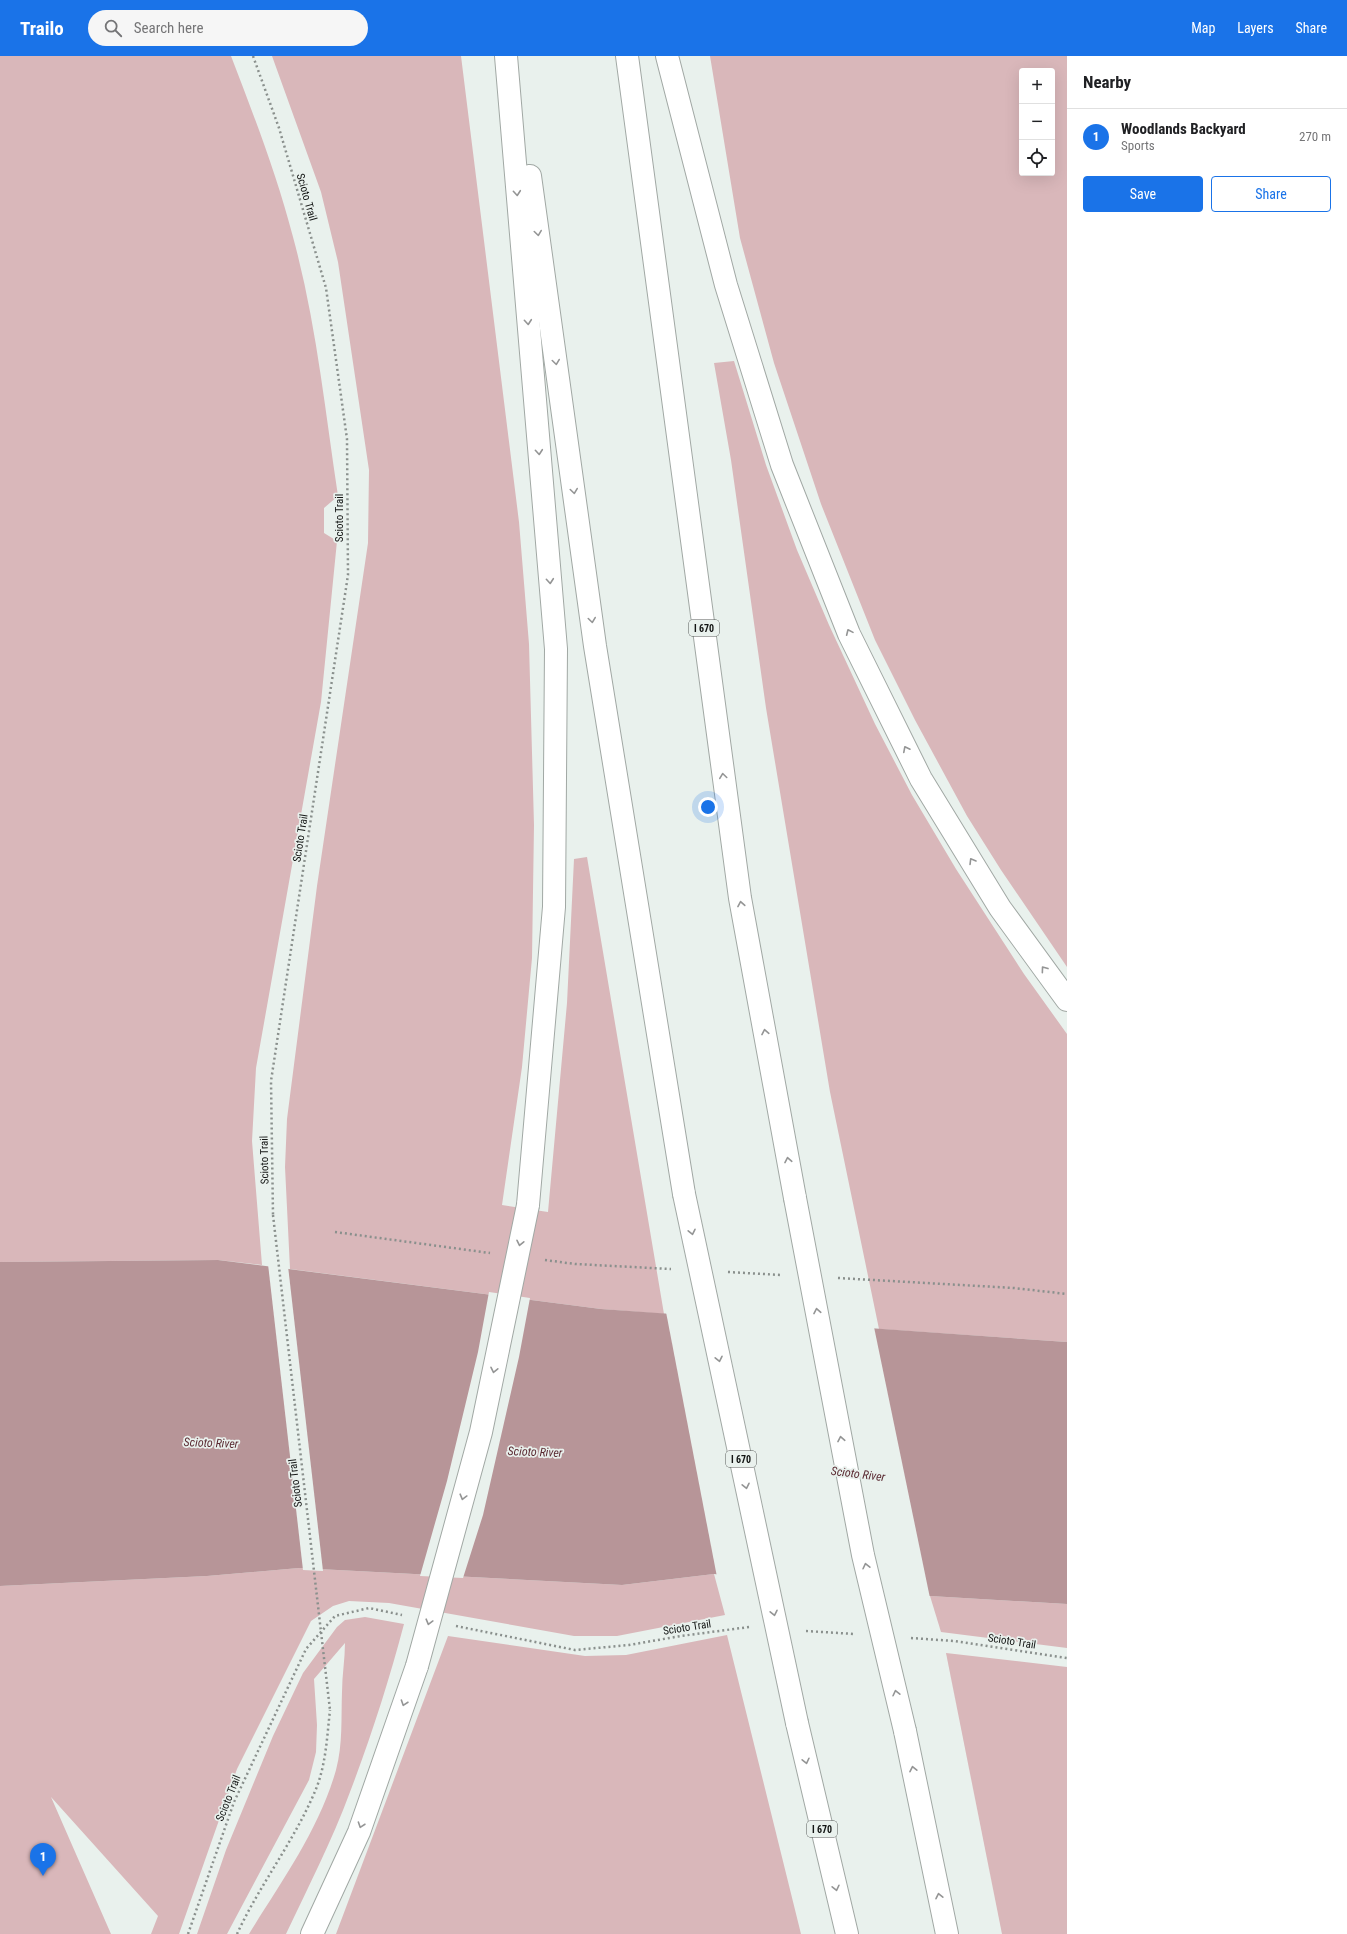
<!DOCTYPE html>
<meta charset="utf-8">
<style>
:root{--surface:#fff;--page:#f6f6f6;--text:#202124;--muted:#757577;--line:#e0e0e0;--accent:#1a73e8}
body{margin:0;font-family:"Roboto Condensed",sans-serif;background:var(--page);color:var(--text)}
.controls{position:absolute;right:12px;top:12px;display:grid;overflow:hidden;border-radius:4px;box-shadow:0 4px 16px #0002}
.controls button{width:36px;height:36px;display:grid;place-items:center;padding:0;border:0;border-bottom:1px solid var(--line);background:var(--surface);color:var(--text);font:20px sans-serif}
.you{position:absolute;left:708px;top:751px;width:14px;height:14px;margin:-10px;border:3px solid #fff;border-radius:50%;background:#1a73e8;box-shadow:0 0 0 6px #1a73e833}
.badge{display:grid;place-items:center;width:26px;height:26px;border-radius:50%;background:var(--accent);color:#fff;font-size:13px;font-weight:700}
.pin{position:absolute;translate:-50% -33px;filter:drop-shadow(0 1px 2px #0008)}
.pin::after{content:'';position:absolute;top:21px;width:14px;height:12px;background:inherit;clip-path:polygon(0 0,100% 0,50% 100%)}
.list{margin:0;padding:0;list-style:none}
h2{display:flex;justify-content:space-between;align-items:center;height:52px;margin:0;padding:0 16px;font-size:17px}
h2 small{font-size:13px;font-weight:400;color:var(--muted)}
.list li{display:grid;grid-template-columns:26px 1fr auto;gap:12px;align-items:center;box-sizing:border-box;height:56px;padding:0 16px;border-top:1px solid var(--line)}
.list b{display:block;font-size:15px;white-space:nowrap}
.list p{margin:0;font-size:13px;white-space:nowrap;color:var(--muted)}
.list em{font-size:13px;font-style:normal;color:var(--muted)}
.actions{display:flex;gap:8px;padding:12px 16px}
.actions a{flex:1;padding:9px 0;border:1px solid var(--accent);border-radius:4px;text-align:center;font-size:14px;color:var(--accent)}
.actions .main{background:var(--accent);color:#fff}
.icon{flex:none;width:22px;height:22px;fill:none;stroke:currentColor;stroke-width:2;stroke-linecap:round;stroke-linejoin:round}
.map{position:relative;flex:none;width:1067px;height:1878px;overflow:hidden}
header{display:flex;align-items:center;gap:24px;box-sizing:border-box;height:56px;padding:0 20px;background:var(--accent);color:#fff}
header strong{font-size:19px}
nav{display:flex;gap:22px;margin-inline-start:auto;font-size:14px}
.search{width:280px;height:36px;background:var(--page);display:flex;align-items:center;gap:10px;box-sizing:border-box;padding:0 14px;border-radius:22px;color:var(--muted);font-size:15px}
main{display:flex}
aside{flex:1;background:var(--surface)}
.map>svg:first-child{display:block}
</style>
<header>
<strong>Trailo</strong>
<div class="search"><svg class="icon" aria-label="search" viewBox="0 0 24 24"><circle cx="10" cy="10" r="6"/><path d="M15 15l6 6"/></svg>Search here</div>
<nav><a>Map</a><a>Layers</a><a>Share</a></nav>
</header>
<main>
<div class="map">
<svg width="1067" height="1878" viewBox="0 0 1067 1878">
<rect width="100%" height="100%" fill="#e9f1ed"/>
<g fill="#d9b7ba" fill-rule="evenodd">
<path d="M0,0h231c23,60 46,119 62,181 23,84 32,173 45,259l-14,12v25l13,8 -16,161 -65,366 -4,73 10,124 -44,-5 -218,2z"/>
<polygon points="272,0 461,0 519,466 529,588 534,769 532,902 522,1011 502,1149 548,1156 567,947 574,803 587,801 664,1258 601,1253 290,1213 285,1111 287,1063 317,830 368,487 369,414 338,206 321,136"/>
<path d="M710,0h357v911l-66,-97 -34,-54 -52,-96 -40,-80 -54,-136 -47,-141 -34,-125zM1022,15h30v102h-30z"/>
<polygon points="734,305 766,409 797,494 829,569 875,668 912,739 956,813 1024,918 1067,978 1067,1286 879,1273 830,1036 766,652 731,404 714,307"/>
<polygon points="299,1512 622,1529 714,1518 725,1559 617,1580 574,1580 389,1547 349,1545 333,1550 311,1565 237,1713 179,1878 151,1878 158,1860 51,1741 111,1878 0,1878 0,1530 207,1520"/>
<polygon points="930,1540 1067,1548 1067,1592 941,1576"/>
<path d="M365,1561l39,7c-15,57 -33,113 -54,168 -18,49 -42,95 -64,142h-37c32,-52 70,-104 87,-164 7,-26 5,-52 6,-78 0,-17 3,-33 3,-49l-31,36 3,46 -1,27 -7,28 -82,154h-30l29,-84 47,-114 30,-63 34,-46 8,-7z"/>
<polygon points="727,1579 801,1878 336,1878 448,1580 585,1600 626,1599"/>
<polygon points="946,1597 1067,1611 1067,1878 1002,1878"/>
</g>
<polygon fill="#b79598" points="218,1204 601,1253 1067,1286 1067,1548 930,1540 714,1518 622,1529 299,1512 207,1520 0,1530 0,1206"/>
<g fill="#e9f1ed">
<polygon points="268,1208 288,1210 323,1515 303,1514"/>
<polygon points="489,1236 530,1242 519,1301 483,1459 463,1522 420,1520 447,1425 478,1296"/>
<polygon points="666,1256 874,1271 930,1542 717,1521"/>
</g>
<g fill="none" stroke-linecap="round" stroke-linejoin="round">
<g stroke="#a1a8a4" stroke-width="24">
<g id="highway">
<polyline points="506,0 556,593 554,851 528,1149"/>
<polyline points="627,0 740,842 795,1142"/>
<polyline points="667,0 726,229 782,409 849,578 921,723 1000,852 1067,944"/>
<polyline points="530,120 595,590 684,1138"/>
<polyline points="797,1667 847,1878"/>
<polyline points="905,1675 947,1878"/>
<polyline points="312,1878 359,1776 417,1610"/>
</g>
</g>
<g stroke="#8a908d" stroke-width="2.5" stroke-dasharray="2 3" stroke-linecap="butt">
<polyline points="253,0 279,72 326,232 347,383 348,519 271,1025 273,1159"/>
<polyline points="335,1176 490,1197"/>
<polyline points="545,1204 575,1208 671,1213"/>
<polyline points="728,1216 781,1219"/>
<polyline points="838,1222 1014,1232 1067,1238"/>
<polyline points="456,1570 575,1594 629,1589 681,1580 749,1571"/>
<polyline points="806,1575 854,1578"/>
<polyline points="911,1582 954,1585 1067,1602"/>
<polyline points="188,1878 234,1746 306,1593 335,1560 369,1552 402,1559"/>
<path d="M237,1878c23,-50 58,-94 79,-145 10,-25 11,-52 14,-79"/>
</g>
<use href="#highway" stroke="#fff" stroke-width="22"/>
<g stroke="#a1a8a4" stroke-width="24" stroke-linecap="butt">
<g id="highway-bridge">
<polyline points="684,1138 797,1667"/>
<polyline points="795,1142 863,1499 905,1675"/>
<polyline points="417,1610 481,1376 528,1149"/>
</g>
</g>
<polyline stroke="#8a908d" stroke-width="2.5" stroke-dasharray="2 3" stroke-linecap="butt" points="273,1159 330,1654"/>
<use href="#highway-bridge" stroke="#fff" stroke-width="22"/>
</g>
<defs><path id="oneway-chevron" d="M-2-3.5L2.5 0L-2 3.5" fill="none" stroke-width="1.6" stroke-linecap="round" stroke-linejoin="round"/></defs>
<g stroke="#949595">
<use href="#oneway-chevron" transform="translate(517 137) rotate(85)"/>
<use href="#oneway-chevron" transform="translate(538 177) rotate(82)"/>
<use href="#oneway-chevron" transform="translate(528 266) rotate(85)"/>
<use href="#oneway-chevron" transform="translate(556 306) rotate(82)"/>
<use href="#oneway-chevron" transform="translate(539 396) rotate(85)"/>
<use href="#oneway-chevron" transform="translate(574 435) rotate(82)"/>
<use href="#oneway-chevron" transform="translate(550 525) rotate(85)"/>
<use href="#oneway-chevron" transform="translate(592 564) rotate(82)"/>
<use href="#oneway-chevron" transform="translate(849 576) rotate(-114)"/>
<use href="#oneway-chevron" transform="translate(906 693) rotate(-117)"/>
<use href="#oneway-chevron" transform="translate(723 720) rotate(-98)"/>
<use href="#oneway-chevron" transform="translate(972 805) rotate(-121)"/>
<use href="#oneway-chevron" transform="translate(741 848) rotate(-100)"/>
<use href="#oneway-chevron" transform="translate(1044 913) rotate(-126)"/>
<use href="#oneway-chevron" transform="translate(765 976) rotate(-101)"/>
<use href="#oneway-chevron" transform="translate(788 1104) rotate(-101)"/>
<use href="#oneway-chevron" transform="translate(692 1176) rotate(78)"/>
<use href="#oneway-chevron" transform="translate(520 1187) rotate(102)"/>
<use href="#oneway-chevron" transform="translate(817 1255) rotate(-101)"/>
<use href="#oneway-chevron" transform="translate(719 1303) rotate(78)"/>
<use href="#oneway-chevron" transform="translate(494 1314) rotate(102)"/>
<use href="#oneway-chevron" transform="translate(841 1383) rotate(-101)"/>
<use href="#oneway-chevron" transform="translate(746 1430) rotate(78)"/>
<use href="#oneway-chevron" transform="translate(463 1441) rotate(105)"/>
<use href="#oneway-chevron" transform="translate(866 1510) rotate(-103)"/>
<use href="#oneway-chevron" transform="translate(774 1557) rotate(78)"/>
<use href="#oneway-chevron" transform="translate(429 1566) rotate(105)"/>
<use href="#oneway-chevron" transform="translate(896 1637) rotate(-103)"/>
<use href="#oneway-chevron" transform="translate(404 1647) rotate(109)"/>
<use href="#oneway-chevron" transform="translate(806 1705) rotate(77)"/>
<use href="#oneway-chevron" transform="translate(913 1713) rotate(-102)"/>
<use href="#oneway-chevron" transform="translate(361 1769) rotate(109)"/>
<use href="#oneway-chevron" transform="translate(836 1832) rotate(77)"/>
<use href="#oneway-chevron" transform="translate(939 1840) rotate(-102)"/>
</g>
<g text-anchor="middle" stroke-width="3.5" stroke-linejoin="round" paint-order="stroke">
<g fill="#e9f1ed" stroke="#525654" stroke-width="1">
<rect x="689" y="564" width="30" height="16" rx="3"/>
<rect x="726" y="1395" width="30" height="16" rx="3"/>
<rect x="807" y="1765" width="30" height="16" rx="3"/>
</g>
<g font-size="10" font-weight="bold" fill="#121413">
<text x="704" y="576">I 670</text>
<text x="741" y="1407">I 670</text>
<text x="822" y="1777">I 670</text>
</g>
<g font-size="11" fill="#121413" stroke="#e9f1ed">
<text transform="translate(307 141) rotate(74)" y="4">Scioto Trail</text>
<text transform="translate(339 462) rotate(-90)" y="4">Scioto Trail</text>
<text transform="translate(300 782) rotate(-81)" y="4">Scioto Trail</text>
<text transform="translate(264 1104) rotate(-91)" y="4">Scioto Trail</text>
<text transform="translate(295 1427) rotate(-97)" y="4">Scioto Trail</text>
<text transform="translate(687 1571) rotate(-9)" y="4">Scioto Trail</text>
<text transform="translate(1012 1585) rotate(9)" y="4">Scioto Trail</text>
<text transform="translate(228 1742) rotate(-68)" y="4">Scioto Trail</text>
</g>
<g font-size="12" font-style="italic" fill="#5a2a32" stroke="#e9f1ed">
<text transform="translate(211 1387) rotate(2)" y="4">Scioto River</text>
<text transform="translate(535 1396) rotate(2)" y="4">Scioto River</text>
<text transform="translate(858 1418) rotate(7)" y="4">Scioto River</text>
</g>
</g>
</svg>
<div class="controls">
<button>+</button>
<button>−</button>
<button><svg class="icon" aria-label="locate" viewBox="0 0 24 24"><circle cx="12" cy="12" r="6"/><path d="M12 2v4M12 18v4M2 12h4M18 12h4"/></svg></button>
</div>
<div class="you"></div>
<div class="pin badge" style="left:43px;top:1820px">1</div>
</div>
<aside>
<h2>Nearby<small></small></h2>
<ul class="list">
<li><span class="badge">1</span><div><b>Woodlands Backyard</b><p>Sports</p></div><em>270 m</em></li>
</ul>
<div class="actions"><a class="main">Save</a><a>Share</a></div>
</aside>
</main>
